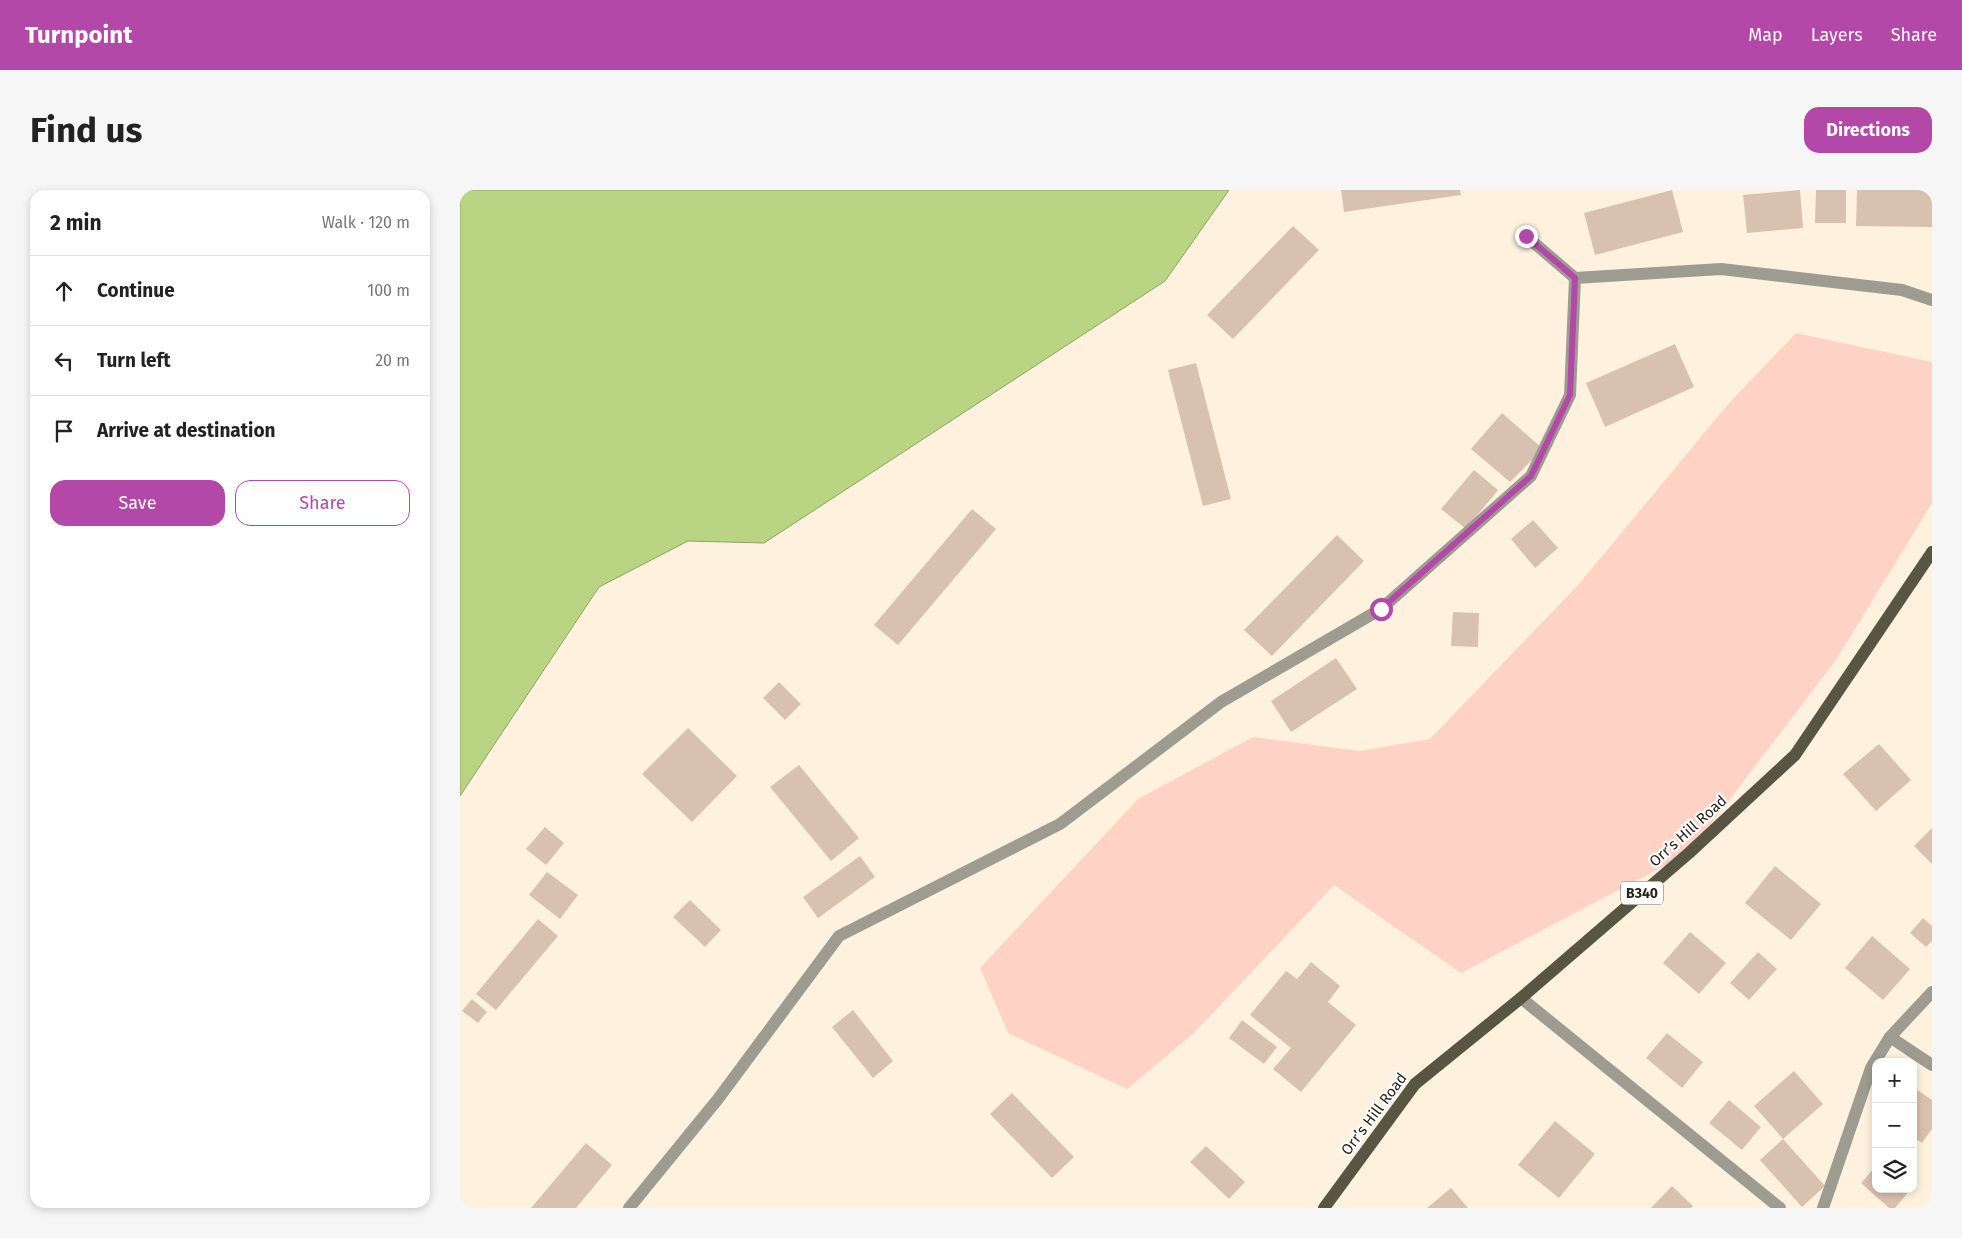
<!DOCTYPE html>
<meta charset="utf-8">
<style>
:root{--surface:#fff;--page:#f6f6f6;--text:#222;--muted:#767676;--line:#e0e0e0;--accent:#b448a8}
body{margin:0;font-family:"Fira Sans",sans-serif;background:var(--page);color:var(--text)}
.controls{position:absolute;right:15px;bottom:15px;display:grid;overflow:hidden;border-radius:10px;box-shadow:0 2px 8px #0003}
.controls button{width:45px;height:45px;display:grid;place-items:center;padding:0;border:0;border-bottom:1px solid var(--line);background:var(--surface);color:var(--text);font:25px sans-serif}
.stop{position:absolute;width:15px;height:15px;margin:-11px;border:4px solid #b448a8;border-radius:50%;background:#fff}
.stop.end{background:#b448a8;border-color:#fff;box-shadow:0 1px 5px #0008}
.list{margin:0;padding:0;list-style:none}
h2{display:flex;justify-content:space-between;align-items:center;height:65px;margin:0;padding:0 20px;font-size:21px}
h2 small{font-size:16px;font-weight:400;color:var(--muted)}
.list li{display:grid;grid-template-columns:32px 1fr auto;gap:15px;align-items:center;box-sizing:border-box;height:70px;padding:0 20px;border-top:1px solid var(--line)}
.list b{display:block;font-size:19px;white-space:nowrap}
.list em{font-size:16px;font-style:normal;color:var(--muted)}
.actions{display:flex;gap:10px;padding:15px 20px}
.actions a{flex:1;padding:11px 0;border:1px solid var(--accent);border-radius:15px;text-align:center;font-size:18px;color:var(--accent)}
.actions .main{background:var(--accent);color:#fff}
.icon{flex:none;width:28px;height:28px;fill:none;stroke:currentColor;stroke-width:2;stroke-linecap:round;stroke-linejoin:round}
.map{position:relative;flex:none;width:1472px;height:1018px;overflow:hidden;border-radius:15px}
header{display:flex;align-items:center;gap:30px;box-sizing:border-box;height:70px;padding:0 25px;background:var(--accent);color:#fff}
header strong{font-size:24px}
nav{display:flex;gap:28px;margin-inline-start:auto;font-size:18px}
.intro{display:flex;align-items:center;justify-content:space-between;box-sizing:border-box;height:120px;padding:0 30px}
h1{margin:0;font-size:35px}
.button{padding:12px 22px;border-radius:15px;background:var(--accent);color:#fff;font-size:18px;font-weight:700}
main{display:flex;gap:30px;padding:0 30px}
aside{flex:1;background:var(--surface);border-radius:15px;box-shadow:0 2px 8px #0003}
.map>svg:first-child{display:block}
</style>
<header>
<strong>Turnpoint</strong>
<nav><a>Map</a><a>Layers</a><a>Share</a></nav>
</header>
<div class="intro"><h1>Find us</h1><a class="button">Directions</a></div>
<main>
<aside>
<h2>2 min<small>Walk · 120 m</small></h2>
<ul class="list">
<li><svg class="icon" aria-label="ahead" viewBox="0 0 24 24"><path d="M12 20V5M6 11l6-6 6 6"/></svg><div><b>Continue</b></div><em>100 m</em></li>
<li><svg class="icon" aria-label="left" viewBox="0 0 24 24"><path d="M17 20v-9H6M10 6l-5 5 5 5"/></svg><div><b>Turn left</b></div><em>20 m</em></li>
<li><svg class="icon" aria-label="arrive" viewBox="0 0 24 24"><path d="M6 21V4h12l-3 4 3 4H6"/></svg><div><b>Arrive at destination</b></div></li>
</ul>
<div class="actions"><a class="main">Save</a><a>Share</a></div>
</aside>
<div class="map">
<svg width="1472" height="1018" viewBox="0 0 1472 1018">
<rect width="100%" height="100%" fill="#fef2de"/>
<polygon fill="#fed3c6" points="1336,143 1472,172 1472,313 1376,470 1229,663 1001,783 874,695 734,843 667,899 548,843 520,778 678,609 793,547 900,561 970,549 1119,394 1269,213"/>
<polygon fill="#b9d584" stroke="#8ea064" points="0,0 769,0 705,91 304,353 228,351 139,397 0,606"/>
<g fill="#d9c1af">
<polygon points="881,0 1000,0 1001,5 884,22"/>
<polygon points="1212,0 1223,42 1135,65 1124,23"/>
<polygon points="1340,0 1343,38 1287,43 1283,5"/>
<polygon points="1356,0 1386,0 1386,33 1355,33"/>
<polygon points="1397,0 1472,0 1472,37 1396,36"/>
<polygon points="833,36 859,60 773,149 747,125"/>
<polygon points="1215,154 1234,197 1145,237 1126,193"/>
<polygon points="736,173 771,309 743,316 708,180"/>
<polygon points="1042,223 1083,259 1050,292 1011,259"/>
<polygon points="1014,280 1038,300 1006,339 981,319"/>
<polygon points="512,319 536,339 438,455 414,435"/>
<polygon points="1073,330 1098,358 1075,378 1051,349"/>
<polygon points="877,345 904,371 812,466 784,440"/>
<polygon points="993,422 1019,423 1018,457 991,456"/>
<polygon points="876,468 897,499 831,542 811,511"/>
<polygon points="319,492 341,514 325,530 303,508"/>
<polygon points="228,538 277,586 232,632 182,584"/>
<polygon points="1419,554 1451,590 1416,621 1383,584"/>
<polygon points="339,575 399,648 371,671 310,597"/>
<polygon points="85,637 104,653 86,675 66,659"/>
<polygon points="1472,638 1472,674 1454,656"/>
<polygon points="400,666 415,687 358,728 343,707"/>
<polygon points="1315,676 1361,714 1331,750 1285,713"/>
<polygon points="87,682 118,705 100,729 69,705"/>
<polygon points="230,710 261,740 245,757 213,727"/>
<polygon points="1463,728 1472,736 1472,751 1466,757 1450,743"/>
<polygon points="78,729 98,746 36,820 16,804"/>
<polygon points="1230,742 1266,773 1239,804 1203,773"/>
<polygon points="1412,746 1450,779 1423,810 1385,778"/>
<polygon points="1298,762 1317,779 1289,810 1270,793"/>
<polygon points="851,772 880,796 868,812 896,835 841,902 813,879 831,858 790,825 826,781 837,789"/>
<polygon points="12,809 27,822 18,833 2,821"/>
<polygon points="393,820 433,871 413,888 372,837"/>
<polygon points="782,830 817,857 804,874 769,848"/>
<polygon points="1207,843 1243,872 1222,898 1186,868"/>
<polygon points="1334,881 1363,914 1323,949 1294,916"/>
<polygon points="1453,897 1472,910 1472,939 1462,953 1453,947"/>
<polygon points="552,903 614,967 592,988 530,924"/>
<polygon points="1269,910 1301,937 1282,960 1249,933"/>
<polygon points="1095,931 1135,964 1099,1008 1058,975"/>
<polygon points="1323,949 1365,996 1342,1017 1300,970"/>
<polygon points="126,953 152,975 116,1018 71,1018"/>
<polygon points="746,956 785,992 769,1009 730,972"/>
<polygon points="1416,976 1416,999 1451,999 1435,1018 1429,1018 1401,993"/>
<polygon points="1212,996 1233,1016 1231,1018 1191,1018"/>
<polygon points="991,998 1008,1018 967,1018"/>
</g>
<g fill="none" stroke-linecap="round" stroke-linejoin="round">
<g stroke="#9e9c91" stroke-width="12">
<polyline points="1066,46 1115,88 1261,79 1442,100 1472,110"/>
<polyline points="1061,808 1320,1018"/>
<polyline points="1430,847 1472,875"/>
<polyline points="169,1018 258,909 379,746 600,634 761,512 921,419 1071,286 1110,205 1115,88"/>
<polyline points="1363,1018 1411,878 1430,847 1472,802"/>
</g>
<polyline stroke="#585642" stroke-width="12" points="864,1018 955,894 1061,808 1229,663 1335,565 1472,362"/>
</g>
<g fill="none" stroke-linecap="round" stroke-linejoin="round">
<polyline stroke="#b448a8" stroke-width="6" points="921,419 1071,286 1110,205 1115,88 1066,46"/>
</g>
<g text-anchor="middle" stroke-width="4.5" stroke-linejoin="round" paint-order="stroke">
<rect fill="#fff" stroke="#69655f" stroke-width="1" x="1161" y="691.5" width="42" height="23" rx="4"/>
<g font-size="14" font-weight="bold" fill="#29231a">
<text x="1182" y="708">B340</text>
</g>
<g font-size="15" fill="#29231a" stroke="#fff">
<text transform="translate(1228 641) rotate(-42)" y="5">Orr’s Hill Road</text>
<text transform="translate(914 924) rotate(-53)" y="5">Orr’s Hill Road</text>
</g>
</g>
</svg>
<div class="controls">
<button>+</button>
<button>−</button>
<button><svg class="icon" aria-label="layers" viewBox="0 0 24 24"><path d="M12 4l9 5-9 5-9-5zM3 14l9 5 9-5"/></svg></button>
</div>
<div class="stop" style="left:921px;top:419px"></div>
<div class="stop end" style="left:1066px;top:46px"></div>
</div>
</main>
